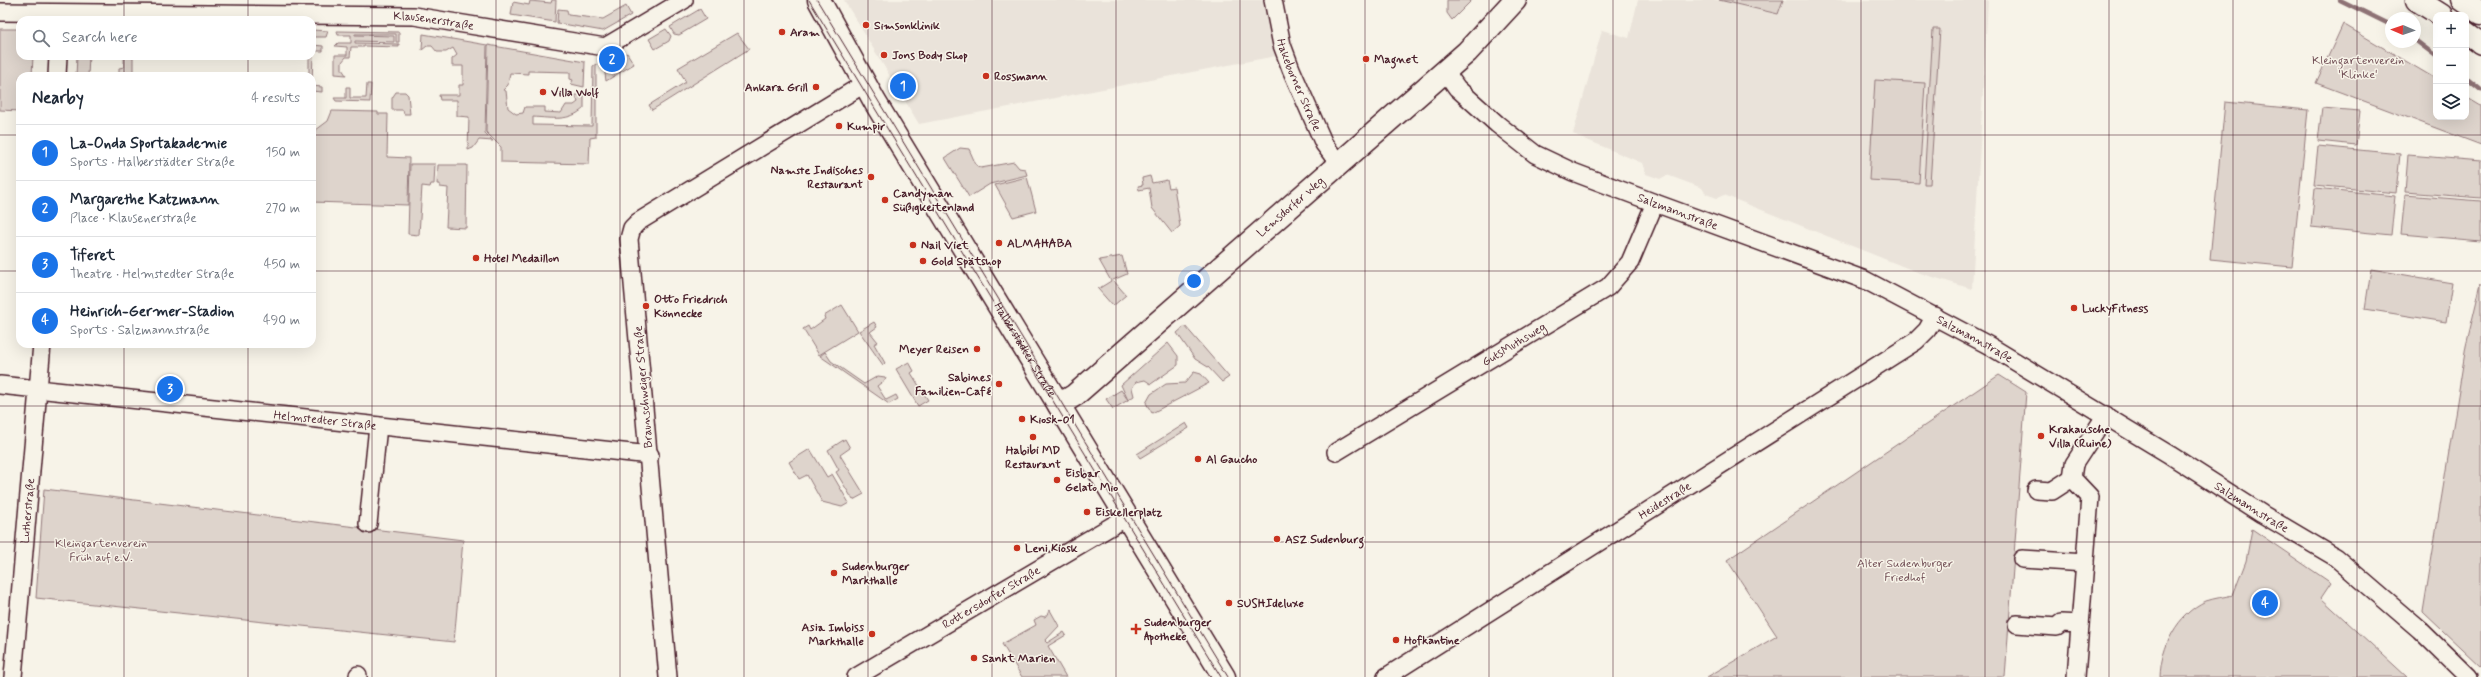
<!DOCTYPE html>
<meta charset="utf-8">
<style>
:root{--surface:#fff;--page:#f6f6f7;--text:#1f2937;--muted:#747a83;--line:#e0e1e3;--accent:#1a73e8}
body{margin:0;font-family:Mynerve,sans-serif;background:var(--page);color:var(--text)}
.controls{position:absolute;right:12px;top:12px;display:grid;overflow:hidden;border-radius:8px;box-shadow:0 4px 16px #0002}
.controls button{width:36px;height:36px;display:grid;place-items:center;padding:0;border:0;border-bottom:1px solid var(--line);background:var(--surface);color:var(--text);font:20px sans-serif}
.compass{position:absolute;left:2385px;top:12px;width:36px;height:36px;border-radius:50%;background:var(--surface);box-shadow:0 4px 16px #0002;rotate:272deg}
.you{position:absolute;left:1194px;top:281px;width:14px;height:14px;margin:-10px;border:3px solid #fff;border-radius:50%;background:#1a73e8;box-shadow:0 0 0 6px #1a73e833}
.badge{display:grid;place-items:center;width:26px;height:26px;border-radius:50%;background:var(--accent);color:#fff;font-size:13px;font-weight:700}
.pin{position:absolute;translate:-50% -50%;border:2px solid #fff;box-shadow:0 1px 4px #0006}
.list{margin:0;padding:0;list-style:none}
h2{display:flex;justify-content:space-between;align-items:center;height:52px;margin:0;padding:0 16px;font-size:17px}
h2 small{font-size:13px;font-weight:400;color:var(--muted)}
.list li{display:grid;grid-template-columns:26px 1fr auto;gap:12px;align-items:center;box-sizing:border-box;height:56px;padding:0 16px;border-top:1px solid var(--line)}
.list b{display:block;font-size:15px;white-space:nowrap}
.list p{margin:0;font-size:13px;white-space:nowrap;color:var(--muted)}
.list em{font-size:13px;font-style:normal;color:var(--muted)}
.icon{flex:none;width:22px;height:22px;fill:none;stroke:currentColor;stroke-width:2;stroke-linecap:round;stroke-linejoin:round}
.map{position:relative;flex:none;width:2481px;height:677px;overflow:hidden}
.search{position:absolute;background:var(--surface);box-shadow:0 4px 16px #0002;left:16px;top:16px;width:300px;height:44px;display:flex;align-items:center;gap:10px;box-sizing:border-box;padding:0 14px;border-radius:12px;color:var(--muted);font-size:15px}
.panel{position:absolute;background:var(--surface);box-shadow:0 4px 16px #0002;left:16px;top:72px;width:300px;height:276px;border-radius:12px}
.map>svg:first-child{display:block}
</style>
<div class="map">
<svg width="2481" height="677" viewBox="0 0 2481 677">
<rect width="100%" height="100%" fill="#f7f3e8"/>
<filter id="ink" filterUnits="userSpaceOnUse"><feTurbulence type="fractalNoise" baseFrequency=".025" numOctaves="2"/><feDisplacementMap in="SourceGraphic" scale="8" xChannelSelector="R" yChannelSelector="G"/><feConvolveMatrix kernelMatrix="1 2 1 2 8 2 1 2 1" color-interpolation-filters="sRGB"/></filter>
<g filter="url(#ink)">
<g fill="#eae3da">
<polygon points="844,0 1265,0 1276,56 919,124"/>
<polygon points="1638,0 1719,0 1777,14 1783,0 1988,0 1972,289 1917,272 1724,195 1717,198 1706,194 1702,188 1667,175 1660,179 1646,174 1642,163 1573,134 1602,30 1629,38"/>
</g>
<g fill="#ded4cc" stroke="#947a7c">
<polygon points="552,0 556,0 555,22 511,15 513,2 529,5 530,1 551,3"/>
<polygon points="1447,0 1472,0 1452,20 1447,13"/>
<polygon points="1719,0 1783,0 1778,14"/>
<polygon points="626,6 631,15 603,31 557,23 558,9 567,10 568,15 603,19"/>
<polygon points="700,9 706,19 679,35 674,34 670,27"/>
<polygon points="2343,24 2436,79 2436,117 2466,117 2466,97 2481,106 2481,145 2316,83"/>
<polygon points="0,29 20,29 20,56 33,56 32,76 20,76 20,111 0,110"/>
<polygon points="666,29 671,36 669,41 655,49 649,39"/>
<polygon points="1933,29 1940,29 1930,184 1924,184"/>
<polygon points="312,30 328,31 326,37 313,37 313,45 323,46 323,51 313,51 312,86 322,87 322,92 312,91 312,94 312,76 309,76 309,56 312,56"/>
<polygon points="337,31 399,32 399,42 396,42 396,34 355,34 355,35 394,36 394,42 355,41 355,43 399,44 399,47 364,46 364,47 351,47 350,57 346,57 342,62 342,69 346,75 335,74 335,55 347,55 347,47 335,46 338,43 351,43 351,35 338,35"/>
<polygon points="737,33 749,49 652,110 649,105 686,82 678,68"/>
<polygon points="423,34 487,45 485,133 493,141 479,140 473,148 468,150 469,117 457,116 457,100 440,100 439,95 459,95 459,85 463,85 463,66 452,66 452,59 457,55 453,48 446,52 437,52 432,46 427,46 422,50"/>
<path d="M488,45l97,17 -1,25 -13,-3 2,-4 -3,-1v-7l-42,-1v3l-18,-1 -2,12 -5,5 3,1 2,17 8,6 7,-1 2,-6h20v5l16,1 5,-8h8l4,-3 -3,-7h9v13c-15,14 -32,10 -51,9v8l59,1 1,-60 3,-2v73l-6,1 -1,26 -88,-2v-15l-15,-15z"/>
<polygon points="627,53 634,64 606,81 604,65"/>
<polygon points="77,56 89,56 88,76 76,76"/>
<polygon points="124,56 133,58 133,76 119,76 119,68 124,67"/>
<polygon points="1875,80 1925,83 1919,183 1869,180"/>
<polygon points="367,84 371,84 370,102 336,101 334,98 346,98 346,87 350,87 350,98 366,98"/>
<polygon points="396,92 405,92 408,95 410,114 404,114 403,110 392,110 392,98"/>
<polygon points="2225,102 2308,110 2292,267 2210,259"/>
<polygon points="2322,108 2360,111 2356,145 2318,141"/>
<polygon points="332,111 378,112 378,114 388,114 387,157 409,158 408,205 312,202 312,133 328,121"/>
<polygon points="2318,146 2400,154 2396,193 2314,185"/>
<polygon points="960,148 969,149 976,165 981,168 1014,162 1019,168 1025,169 1027,175 990,184 969,197 945,158"/>
<polygon points="2408,155 2481,161 2481,198 2405,192"/>
<polygon points="410,164 435,164 434,184 431,184 430,187 422,186 419,235 408,234"/>
<polygon points="438,165 467,165 466,228 446,227 448,188 440,187 440,184 437,184"/>
<polygon points="1150,176 1152,183 1167,180 1169,188 1174,187 1180,226 1172,233 1152,208 1149,188 1139,190 1138,186 1143,185 1142,178"/>
<polygon points="1027,177 1036,211 1013,217 995,185"/>
<polygon points="2315,188 2395,196 2391,235 2311,227"/>
<polygon points="2405,195 2481,201 2481,241 2401,234"/>
<polygon points="1122,256 1127,274 1113,280 1126,295 1113,306 1098,289 1111,281 1099,260"/>
<polygon points="2371,269 2452,283 2446,322 2365,309"/>
<polygon points="2481,283 2481,667 2423,612 2466,346"/>
<polygon points="842,305 858,331 819,355 803,329 808,326 810,330 825,319 824,316"/>
<polygon points="874,322 877,327 870,332 878,342 874,344 885,363 883,365 859,331"/>
<polygon points="1185,326 1229,377 1222,382 1208,367 1195,359 1177,333"/>
<polygon points="1168,343 1178,356 1178,365 1151,384 1145,380 1136,382 1132,388 1134,396 1128,400 1121,385"/>
<polygon points="825,352 831,361 864,384 878,376 885,377 886,379 877,386 886,400 896,395 898,399 889,404 820,356"/>
<polygon points="909,362 914,371 911,373 928,400 918,406 896,369"/>
<polygon points="1194,372 1201,374 1209,383 1152,413 1146,403 1151,394 1166,384 1185,383"/>
<polygon points="1999,375 2026,392 2005,677 1707,677 1777,636 1727,560"/>
<polygon points="1121,390 1128,400 1113,409 1106,399"/>
<polygon points="1186,423 1189,428 1140,458 1137,454"/>
<polygon points="845,439 850,448 840,455 864,494 853,500 836,472 839,470 828,450"/>
<polygon points="810,449 827,477 832,474 849,503 842,507 822,502 807,475 799,479 789,462"/>
<polygon points="44,489 463,540 454,642 36,598"/>
<path d="M2252,529l79,54 -10,15 86,79h-247c1,-30 17,-63 46,-76 9,-3 18,-4 27,-6l13,-34z"/>
<polygon points="1050,610 1059,626 1045,641 1047,643 1064,632 1066,635 1048,646 1066,677 1022,677 1002,644 1036,625 1034,620 1041,616 1045,617"/>
</g>
<g fill="none" stroke-linecap="round" stroke-linejoin="round">
<g stroke="#8e7275" stroke-width="4.5">
<polyline points="2340,0 2391,25"/>
<polyline points="2415,40 2436,56"/>
<polyline points="2466,78 2481,90"/>
</g>
<g stroke="#4a1f2b" stroke-width="20">
<g id="street">
<path id="s1" d="M1273,0l9,45 9,24 33,75 15,20"/>
<path id="s2" d="M0,12l414,4 191,31 79,-47"/>
<path id="s3" d="M1445,71l12,17 40,36 38,30 38,18 82,31 210,77 123,65 182,110 92,59 73,43 85,73 48,47"/>
<polyline points="57,76 58,56"/>
<path id="s4" d="M0,385l650,70"/>
<path id="s5" d="M1336,452l272,-165 22,-25 25,-59"/>
<polyline points="2036,490 2052,491 2072,478"/>
<polyline points="368,524 378,426"/>
<polyline points="2022,559 2085,563"/>
<polyline points="2017,624 2057,627 2061,623 2080,624"/>
<path id="s6" d="M13,677l29,-333"/>
<polyline points="358,677 358,675"/>
<polyline points="668,677 629,239 632,228 638,222 864,84"/>
<path id="s7" d="M856,677l271,-160"/>
<path id="s8" d="M1386,677l530,-336 11,-11 8,-14"/>
<polyline points="2076,677 2090,497 2072,478 2074,464 2106,415"/>
</g>
</g>
<g stroke="#4a1f2b" stroke-width="25">
<g id="secondary">
<path id="s9" d="M819,0l56,102 349,575"/>
<path id="s10" d="M1059,405l16,-10 392,-343 48,-52"/>
</g>
</g>
<g stroke="#4a1f2b" stroke-width="25">
<g id="highway">
<polyline points="2417,0 2441,15"/>
<polyline points="2462,0 2481,13"/>
<polyline points="2466,32 2481,43"/>
</g>
</g>
<use href="#street" stroke="#f7f3e8" stroke-width="17"/>
<use href="#secondary" stroke="#f7f3e8" stroke-width="22"/>
<use href="#highway" stroke="#f7f3e8" stroke-width="22"/>
<g stroke="#4a1f2b" stroke-width="1">
<polyline points="809,0 1221,677"/>
<polyline points="817,0 1228,677"/>
</g>
</g>
</g>
<path fill="none" stroke="#4a1f2b" stroke-width="1" stroke-opacity="0.55" d="M124,0v20M248,0v20M372,0v677M496,0v677M620,0v677M744,0v677M868,0v677M992,0v677M1116,0v677M1240,0v677M1365,0v677M1489,0v677M1613,0v677M1737,0v677M1861,0v677M1985,0v677M2109,0v677M2233,0v677M2357,0v677M124,56v20M248,56v20M0,135h20M312,135h2169M0,271h20M312,271h2169M124,344v333M248,344v333M0,406h2481M0,542h2481"/>
<g fill="#c8321e" stroke="#f7f3e8" stroke-width="1.5">
<circle cx="866" cy="25" r="4"/>
<circle cx="782" cy="32" r="4"/>
<circle cx="884" cy="55" r="4"/>
<circle cx="1366" cy="59" r="4"/>
<circle cx="986" cy="76" r="4"/>
<circle cx="816" cy="87" r="4"/>
<circle cx="543" cy="92" r="4"/>
<circle cx="839" cy="126" r="4"/>
<circle cx="871" cy="177" r="4"/>
<circle cx="885" cy="200" r="4"/>
<circle cx="999" cy="243" r="4"/>
<circle cx="913" cy="245" r="4"/>
<circle cx="476" cy="258" r="4"/>
<circle cx="923" cy="261" r="4"/>
<circle cx="646" cy="306" r="4"/>
<circle cx="2074" cy="308" r="4"/>
<circle cx="977" cy="349" r="4"/>
<circle cx="999" cy="384" r="4"/>
<circle cx="1022" cy="419" r="4"/>
<circle cx="2041" cy="436" r="4"/>
<circle cx="1033" cy="437" r="4"/>
<circle cx="1198" cy="459" r="4"/>
<circle cx="1057" cy="480" r="4"/>
<circle cx="1087" cy="512" r="4"/>
<circle cx="1277" cy="539" r="4"/>
<circle cx="1017" cy="548" r="4"/>
<circle cx="834" cy="573" r="4"/>
<circle cx="1229" cy="603" r="4"/>
<path d="M1134 623h4v4h4v4h-4v4h-4v-4h-4v-4h4z"/>
<circle cx="872" cy="634" r="4"/>
<circle cx="1396" cy="640" r="4"/>
<circle cx="974" cy="658" r="4"/>
</g>
<g text-anchor="middle" stroke-width="3" stroke-linejoin="round" paint-order="stroke">
<g font-size="12" fill="#4a1f2b" stroke="#f7f3e8">
<text dy="4" stroke="none"><textPath href="#s2" startOffset="434">Klausenerstraße</textPath></text>
<text dy="4" stroke="none"><textPath href="#s1" startOffset="89">Hakeborner Straße</textPath></text>
<text dy="4" stroke="none"><textPath href="#s10" startOffset="305">Lemsdorfer Weg</textPath></text>
<text dy="4" stroke="none"><textPath href="#s3" startOffset="277">Salzmannstraße</textPath></text>
<text dy="4" stroke="none"><textPath href="#s3" startOffset="601">Salzmannstraße</textPath></text>
<text dy="4" stroke="none"><textPath href="#s5" startOffset="208">GutsMuthsweg</textPath></text>
<text dy="4" stroke="none"><textPath href="#s9" startOffset="406">Halberstädter Straße</textPath></text>
<text transform="translate(643 387) rotate(-95)" y="4">Braunschweiger Straße</text>
<text dy="4" stroke="none"><textPath href="#s4" startOffset="327">Helmstedter Straße</textPath></text>
<text dy="4" stroke="none"><textPath href="#s8" startOffset="330">Heidestraße</textPath></text>
<text dy="4" stroke="none"><textPath href="#s3" startOffset="925">Salzmannstraße</textPath></text>
<text dy="4" stroke="none"><textPath href="#s6" startOffset="167">Lutherstraße</textPath></text>
<text dy="4" stroke="none"><textPath href="#s7" startOffset="157">Rottersdorfer Straße</textPath></text>
</g>
<g font-size="12" font-weight="bold" fill="#4a1f2b" stroke="#f7f3e8" text-anchor="start">
<text x="874" y="29">Simsonklinik</text>
<text x="790" y="36">Aram</text>
<text x="892" y="59">Jons Body Shop</text>
<text x="1374" y="63">Magnet</text>
<text x="994" y="80">Rossmann</text>
<text x="808" y="91" text-anchor="end">Ankara Grill</text>
<text x="551" y="96">Villa Wolf</text>
<text x="847" y="130">Kumpir</text>
<text x="863" y="174" text-anchor="end">Namste Indisches<tspan x="863" dy="14">Restaurant</tspan></text>
<text x="893" y="197">Candyman<tspan x="893" dy="14">Süßigkeitenland</tspan></text>
<text x="1007" y="247">ALMAHABA</text>
<text x="921" y="249">Nail Viet</text>
<text x="484" y="262">Hotel Medaillon</text>
<text x="931" y="265">Gold Spätshop</text>
<text x="654" y="303">Otto Friedrich<tspan x="654" dy="14">Könnecke</tspan></text>
<text x="2082" y="312">LuckyFitness</text>
<text x="969" y="353" text-anchor="end">Meyer Reisen</text>
<text x="991" y="381" text-anchor="end">Sabines<tspan x="991" dy="14">Familien-Café</tspan></text>
<text x="1030" y="423">Kiosk-01</text>
<text x="2049" y="433">Krakausche<tspan x="2049" dy="14">Villa (Ruine)</tspan></text>
<text x="1033" y="454" text-anchor="middle">Habibi MD<tspan x="1033" dy="14">Restaurant</tspan></text>
<text x="1206" y="463">Al Gaucho</text>
<text x="1065" y="477">Eisbar<tspan x="1065" dy="14">Gelato Mio</tspan></text>
<text x="1095" y="516">Eiskellerplatz</text>
<text x="1285" y="543">ASZ Sudenburg</text>
<text x="1025" y="552">Leni Kiosk</text>
<text x="842" y="570">Sudenburger<tspan x="842" dy="14">Markthalle</tspan></text>
<text x="1237" y="607">SUSHIdeluxe</text>
<text x="1144" y="626">Sudenburger<tspan x="1144" dy="14">Apotheke</tspan></text>
<text x="864" y="631" text-anchor="end">Asia Imbiss<tspan x="864" dy="14">Markthalle</tspan></text>
<text x="1404" y="644">Hofkantine</text>
<text x="982" y="662">Sankt Marien</text>
</g>
<g font-size="12" fill="#6f4c53" stroke="#f7f3e8">
<text x="2358" y="64">Kleingartenverein<tspan x="2358" dy="14">'Klinke'</tspan></text>
<text x="101" y="547">Kleingartenverein<tspan x="101" dy="14">Früh auf e.V.</tspan></text>
<text x="1905" y="567">Alter Sudenburger<tspan x="1905" dy="14">Friedhof</tspan></text>
</g>
</g>
</svg>
<div class="controls">
<button>+</button>
<button>−</button>
<button><svg class="icon" aria-label="layers" viewBox="0 0 24 24"><path d="M12 4l9 5-9 5-9-5zM3 14l9 5 9-5"/></svg></button>
</div>
<svg class="compass" viewBox="-18 -18 36 36"><path d="M0-13l5 13h-10z" fill="#e53935"/><path d="M0 13l5-13h-10z" fill="#747a83"/></svg>
<div class="you"></div>
<div class="pin badge" style="left:903px;top:86px">1</div>
<div class="pin badge" style="left:612px;top:59px">2</div>
<div class="pin badge" style="left:170px;top:389px">3</div>
<div class="pin badge" style="left:2265px;top:603px">4</div>
<div class="search"><svg class="icon" aria-label="search" viewBox="0 0 24 24"><circle cx="10" cy="10" r="6"/><path d="M15 15l6 6"/></svg>Search here</div>
<section class="panel">
<h2>Nearby<small>4 results</small></h2>
<ul class="list">
<li><span class="badge">1</span><div><b>La-Onda Sportakademie</b><p>Sports · Halberstädter Straße</p></div><em>150 m</em></li>
<li><span class="badge">2</span><div><b>Margarethe Katzmann</b><p>Place · Klausenerstraße</p></div><em>270 m</em></li>
<li><span class="badge">3</span><div><b>Tiferet</b><p>Theatre · Helmstedter Straße</p></div><em>450 m</em></li>
<li><span class="badge">4</span><div><b>Heinrich-Germer-Stadion</b><p>Sports · Salzmannstraße</p></div><em>490 m</em></li>
</ul>
</section>
</div>
